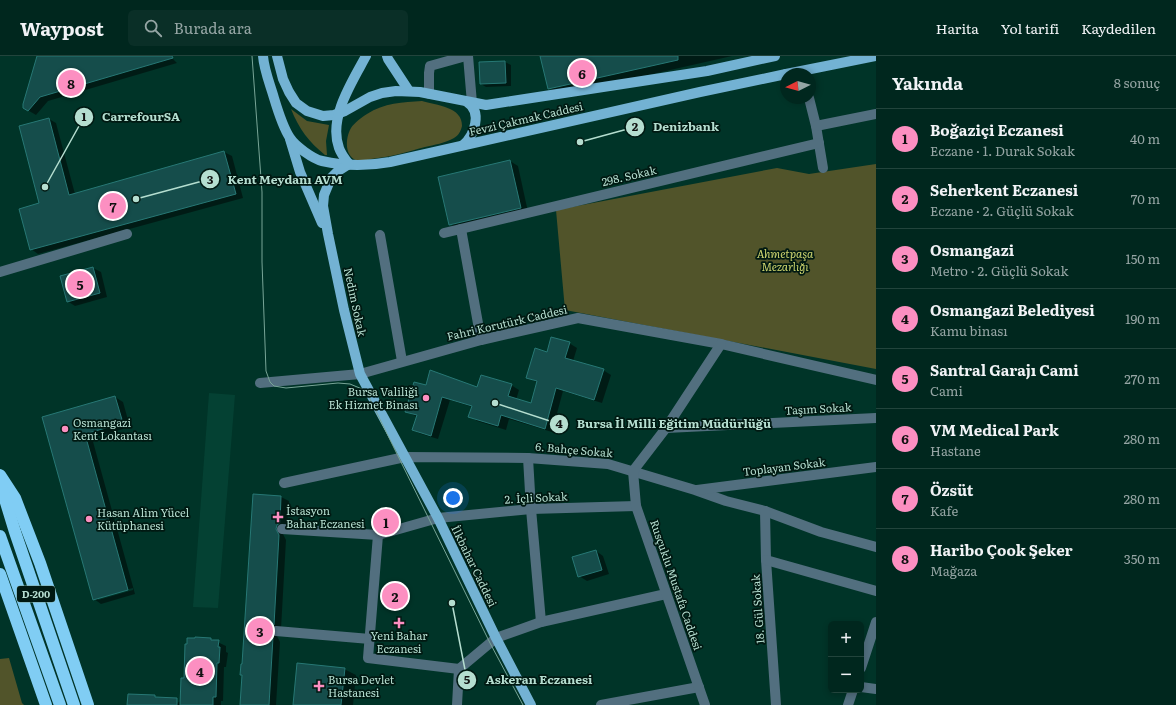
<!DOCTYPE html>
<html lang="tr">
<meta charset="utf-8">
<style>
:root{--surface:#00271e;--page:#0a2f27;--text:#f1f3f6;--muted:#95a5a4;--line:#22443c;--accent:#fc8fc1}
body{margin:0;font-family:Literata,serif;background:var(--page);color:var(--text)}
.controls{position:absolute;right:12px;bottom:12px;display:grid;overflow:hidden;border-radius:6px;box-shadow:0 2px 6px #0003}
.controls button{width:36px;height:36px;display:grid;place-items:center;padding:0;border:0;border-bottom:1px solid var(--line);background:var(--surface);color:var(--text);font:20px sans-serif}
.compass{position:absolute;left:780px;top:12px;width:36px;height:36px;border-radius:50%;background:var(--surface);box-shadow:0 2px 6px #0003;rotate:264deg}
.you{position:absolute;left:453px;top:442px;width:14px;height:14px;margin:-10px;border:3px solid #fff;border-radius:50%;background:#1a73e8;box-shadow:0 0 0 6px #1a73e833}
.badge{display:grid;place-items:center;width:26px;height:26px;border-radius:50%;background:var(--accent);color:#111;font-size:13px;font-weight:700}
.pin{position:absolute;translate:-50% -50%;border:2px solid #fff;box-shadow:0 1px 4px #0006}
.list{margin:0;padding:0;list-style:none}
h2{display:flex;justify-content:space-between;align-items:center;height:52px;margin:0;padding:0 16px;font-size:17px}
h2 small{font-size:13px;font-weight:400;color:var(--muted)}
.list li{display:grid;grid-template-columns:26px 1fr auto;gap:12px;align-items:center;box-sizing:border-box;height:60px;padding:0 16px;border-top:1px solid var(--line)}
.list b{display:block;font-size:15px;white-space:nowrap}
.list p{margin:0;font-size:13px;white-space:nowrap;color:var(--muted)}
.list em{font-size:13px;font-style:normal;color:var(--muted)}
.icon{flex:none;width:22px;height:22px;fill:none;stroke:currentColor;stroke-width:2;stroke-linecap:round;stroke-linejoin:round}
.map{position:relative;flex:none;width:876px;height:649px;overflow:hidden}
header{display:flex;align-items:center;gap:24px;box-sizing:border-box;height:56px;padding:0 20px;background:var(--surface);border-bottom:1px solid var(--line)}
header strong{font-size:19px}
nav{display:flex;gap:22px;margin-inline-start:auto;font-size:14px}
.search{width:280px;height:36px;background:var(--page);display:flex;align-items:center;gap:10px;box-sizing:border-box;padding:0 14px;border-radius:6px;color:var(--muted);font-size:15px}
main{display:flex}
aside{flex:1;background:var(--surface)}
.map>svg:first-child{display:block}
</style>
<header>
<strong>Waypost</strong>
<div class="search"><svg class="icon" aria-label="search" viewBox="0 0 24 24"><circle cx="10" cy="10" r="6"/><path d="M15 15l6 6"/></svg>Burada ara</div>
<nav><a>Harita</a><a>Yol tarifi</a><a>Kaydedilen</a></nav>
</header>
<main>
<div class="map">
<svg width="876" height="649" viewBox="0 0 876 649">
<rect width="100%" height="100%" fill="#003428"/>
<polygon fill="#044133" points="209,337 235,339 218,552 193,551"/>
<g fill="#51542a">
<path d="M422,45c14,4 41,6 40,25 -1,5 -4,10 -8,12 -9,5 -20,7 -29,9 -18,5 -35,10 -54,12 -3,1 -8,2 -12,2 -15,-3 -14,-23 -8,-33 3,-5 11,-11 16,-14 17,-11 36,-12 55,-13z"/>
<path d="M291,53l16,12 22,4 -3,16 1,14h-2c-16,-13 -26,-26 -34,-46z"/>
<polygon points="876,108 876,313 565,254 556,154 777,112 809,118"/>
<polygon points="9,602 22,647 24,649 0,649 0,603"/>
</g>
<g fill="#0007" fill-rule="evenodd">
<polygon points="38,0 170,0 177,7 48,45 36,59 24,52"/>
<polygon points="541,0 732,0 560,39 549,32"/>
<polygon points="505,6 511,9 511,30 486,31 481,28"/>
<polygon points="49,63 56,67 75,138 224,96 232,100 243,142 38,198 31,193 41,148"/>
<polygon points="510,105 518,110 528,156 458,173 450,168"/>
<polygon points="93,212 101,216 107,241 75,250 67,245"/>
<polygon points="569,287 577,292 573,305 603,314 611,319 602,347 563,335 552,376 509,363 506,374 477,365 470,360 472,351 450,344 438,383 421,378 413,374 417,361 406,355 426,330 478,332 511,329 519,334 516,344 531,349 538,327 527,321 547,297"/>
<path d="M115,341l8,5 7,25 -38,11 43,156 -34,10 -7,-5 -50,-181zM133,532v2l-35,10v-3z"/>
<polygon points="254,439 281,441 289,445 287,471 283,478 286,484 281,573 277,580 280,586 276,649 241,649"/>
<polygon points="596,495 603,500 609,518 587,525 579,520"/>
<polygon points="196,582 211,583 226,590 226,596 228,597 226,611 224,611 223,645 221,645 221,649 173,649 181,645 185,623"/>
<polygon points="344,613 356,619 353,649 294,649"/>
</g>
<g fill="#154d4b" stroke="#277875">
<polygon points="37,0 172,0 173,2 40,41 28,55 23,52 23,48"/>
<polygon points="540,0 678,0 678,4 548,33"/>
<polygon points="505,5 506,27 480,28 479,6"/>
<polygon points="49,62 69,139 224,95 236,138 30,194 19,153 39,147 19,70"/>
<polygon points="510,104 521,152 449,169 438,121"/>
<polygon points="93,211 100,237 67,246 60,220"/>
<polygon points="551,281 570,286 565,302 604,313 594,344 556,332 545,373 501,359 498,370 468,361 472,350 442,341 431,380 412,374 417,359 405,356 414,326 426,329 430,314 477,331 481,319 512,328 508,340 531,347 537,325 526,322 535,292 547,296"/>
<polygon points="115,340 123,367 85,378 128,534 93,544 42,361"/>
<polygon points="253,438 281,440 280,467 277,469 276,473 279,479 274,569 270,572 270,575 273,581 269,649 240,649 242,619 240,619 241,608 242,608"/>
<polygon points="596,494 602,514 578,521 572,501"/>
<polygon points="195,581 211,582 211,584 219,584 218,591 220,591 219,607 217,607 216,641 213,641 213,649 180,649 181,622 184,622 185,588 187,588 187,582 195,582"/>
<polygon points="297,607 345,612 341,649 293,649"/>
<polygon points="128,638 155,639 155,641 177,642 177,649 127,649"/>
</g>
<g fill="none" stroke-linecap="round" stroke-linejoin="round">
<g stroke="#526f7f" stroke-width="10">
<polyline points="468,0 472,47"/>
<polyline points="429,38 429,17 430,10 466,0"/>
<polyline points="809,42 816,70 823,112"/>
<polyline points="816,70 876,58"/>
<polyline points="461,173 481,284"/>
<polyline points="444,177 819,87"/>
<polyline points="380,179 402,305"/>
<polyline points="0,216 127,178"/>
<polyline points="260,327 360,318 481,284 578,262 721,288 876,324"/>
<polyline points="666,372 876,362"/>
<polyline points="528,402 531,453 541,566"/>
<polyline points="284,427 405,401 528,402 608,408 695,434 726,445 765,455 821,476 876,491"/>
<polyline points="697,434 876,411"/>
<polyline points="765,455 766,504 776,649"/>
<polyline points="282,473 378,479 438,462 531,453 636,450"/>
<polyline points="378,479 368,602 459,613"/>
<polyline points="766,504 876,535"/>
<polyline points="276,575 370,583"/>
<polyline points="861,612 876,566"/>
<polyline points="459,613 496,582 541,566 666,538"/>
<polyline points="861,631 876,633"/>
<polyline points="457,649 459,613"/>
<polyline points="601,649 699,631"/>
<polyline points="705,649 636,450 633,415 666,372 721,288"/>
<polyline points="848,649 853,634"/>
</g>
<g stroke="#73b2d3" stroke-width="10">
<path d="M263,0c1,14 7,28 11,42 3,10 10,31 16,40 5,8 23,21 32,23 22,5 46,5 68,1l310,-70 86,-18"/>
<polyline points="277,0 283,23 289,36 296,47 307,55 323,60 334,59 345,55 370,41 382,37 396,35 420,36 486,49 707,15 775,0"/>
<polyline points="387,0 388,3 409,35"/>
<polyline points="786,18 876,0"/>
<polyline points="290,83 300,116 322,167"/>
<path d="M463,89c11,-9 20,-33 4,-43"/>
<polyline points="349,108 338,115 331,122 324,139 323,150 328,178 344,254 360,318 438,462 496,582 531,649"/>
<path d="M349,108c-4,-5 -8,-10 -10,-16 -11,-30 13,-66 27,-92"/>
</g>
<g stroke="#80cdf4" stroke-width="12">
<polyline points="0,419 15,442 40,507 88,649"/>
<polyline points="0,427 15,476 74,649"/>
<polyline points="0,480 60,649"/>
<polyline points="0,518 46,649"/>
</g>
<polyline stroke="#78a597" stroke-width="1" points="252,0 262,136 262,206 266,315 270,326 274,330 286,332 338,327 350,328 362,333 369,341 490,587 523,649"/>
</g>
<g fill="#fc8fc1" stroke="#001912" stroke-width="1.5">
<circle cx="426" cy="342" r="4"/>
<circle cx="65" cy="373" r="4"/>
<path d="M276 455h4v4h4v4h-4v4h-4v-4h-4v-4h4z"/>
<circle cx="89" cy="463" r="4"/>
<path d="M397 561h4v4h4v4h-4v4h-4v-4h-4v-4h4z"/>
<path d="M317 624h4v4h4v4h-4v4h-4v-4h-4v-4h4z"/>
</g>
<g text-anchor="middle" stroke-width="3.5" stroke-linejoin="round" paint-order="stroke">
<rect fill="#001912" stroke="#7fa397" stroke-width="1" x="17" y="530" width="38" height="16" rx="3"/>
<g font-size="10" font-weight="bold" fill="#b5ded0">
<text x="36" y="542">D-200</text>
</g>
<g font-size="11" fill="#b5ded0" stroke="#001912">
<text transform="translate(526 63) rotate(-13)" y="4">Fevzi Çakmak Caddesi</text>
<text transform="translate(629 120) rotate(-13)" y="4">298. Sokak</text>
<text transform="translate(355 246) rotate(78)" y="4">Nedim Sokak</text>
<text transform="translate(507 267) rotate(-13)" y="4">Fahri Korutürk Caddesi</text>
<text transform="translate(818 353) rotate(-3)" y="4">Taşım Sokak</text>
<text transform="translate(574 394) rotate(5)" y="4">6. Bahçe Sokak</text>
<text transform="translate(784 411) rotate(-7)" y="4">Toplayan Sokak</text>
<text transform="translate(536 442) rotate(-3)" y="4">2. İçli Sokak</text>
<text transform="translate(474 510) rotate(64)" y="4">İlkbahar Caddesi</text>
<text transform="translate(676 529) rotate(71)" y="4">Rusçuklu Mustafa Caddesi</text>
<text transform="translate(758 553) rotate(-94)" y="4">18. Gül Sokak</text>
</g>
<g font-size="11" font-style="italic" fill="#ccd36e" stroke="#001912">
<text x="785" y="202">Ahmetpaşa<tspan x="785" dy="13">Mezarlığı</tspan></text>
</g>
<g font-size="11" fill="#b5ded0" stroke="#001912" text-anchor="start">
<text x="418" y="340" text-anchor="end">Bursa Valiliği<tspan x="418" dy="13">Ek Hizmet Binası</tspan></text>
<text x="73" y="371">Osmangazi<tspan x="73" dy="13">Kent Lokantası</tspan></text>
<text x="286" y="459">İstasyon<tspan x="286" dy="13">Bahar Eczanesi</tspan></text>
<text x="97" y="461">Hasan Alim Yücel<tspan x="97" dy="13">Kütüphanesi</tspan></text>
<text x="399" y="584" text-anchor="middle">Yeni Bahar<tspan x="399" dy="13">Eczanesi</tspan></text>
<text x="328" y="628">Bursa Devlet<tspan x="328" dy="13">Hastanesi</tspan></text>
</g>
</g>
<path fill="none" stroke="#b5ded0" stroke-width="1.5" d="M45 131L84 61M580 86L635 71M136 143L210 123M495 347L559 368M452 547L467 624"/>
<g fill="#b5ded0" stroke="#001912" stroke-width="1.5">
<circle cx="45" cy="131" r="4"/>
<circle cx="580" cy="86" r="4"/>
<circle cx="136" cy="143" r="4"/>
<circle cx="495" cy="347" r="4"/>
<circle cx="452" cy="547" r="4"/>
<circle cx="84" cy="61" r="10"/>
<circle cx="635" cy="71" r="10"/>
<circle cx="210" cy="123" r="10"/>
<circle cx="559" cy="368" r="10"/>
<circle cx="467" cy="624" r="10"/>
</g>
<g font-size="12" text-anchor="middle" font-weight="bold" fill="#111">
<text x="84" y="65">1</text>
<text x="635" y="75">2</text>
<text x="210" y="128">3</text>
<text x="559" y="372">4</text>
<text x="467" y="628">5</text>
</g>
<g font-size="12" text-anchor="middle" font-weight="bold" fill="#b5ded0" stroke="#001912" stroke-width="3.5" stroke-linejoin="round" paint-order="stroke">
<text x="141" y="65">CarrefourSA</text>
<text x="686" y="75">Denizbank</text>
<text x="285" y="128">Kent Meydanı AVM</text>
<text x="674" y="372">Bursa İl Milli Eğitim Müdürlüğü</text>
<text x="539" y="628">Askeran Eczanesi</text>
</g>
</svg>
<div class="controls">
<button>+</button>
<button>−</button>
</div>
<svg class="compass" viewBox="-18 -18 36 36"><path d="M0-13l5 13h-10z" fill="#e53935"/><path d="M0 13l5-13h-10z" fill="#95a5a4"/></svg>
<div class="you"></div>
<div class="pin badge" style="left:386px;top:466px">1</div>
<div class="pin badge" style="left:395px;top:540px">2</div>
<div class="pin badge" style="left:260px;top:575px">3</div>
<div class="pin badge" style="left:200px;top:615px">4</div>
<div class="pin badge" style="left:80px;top:228px">5</div>
<div class="pin badge" style="left:582px;top:17px">6</div>
<div class="pin badge" style="left:113px;top:150px">7</div>
<div class="pin badge" style="left:71px;top:27px">8</div>
</div>
<aside>
<h2>Yakında<small>8 sonuç</small></h2>
<ul class="list">
<li><span class="badge">1</span><div><b>Boğaziçi Eczanesi</b><p>Eczane · 1. Durak Sokak</p></div><em>40 m</em></li>
<li><span class="badge">2</span><div><b>Seherkent Eczanesi</b><p>Eczane · 2. Güçlü Sokak</p></div><em>70 m</em></li>
<li><span class="badge">3</span><div><b>Osmangazi</b><p>Metro · 2. Güçlü Sokak</p></div><em>150 m</em></li>
<li><span class="badge">4</span><div><b>Osmangazi Belediyesi</b><p>Kamu binası</p></div><em>190 m</em></li>
<li><span class="badge">5</span><div><b>Santral Garajı Cami</b><p>Cami</p></div><em>270 m</em></li>
<li><span class="badge">6</span><div><b>VM Medical Park</b><p>Hastane</p></div><em>280 m</em></li>
<li><span class="badge">7</span><div><b>Özsüt</b><p>Kafe</p></div><em>280 m</em></li>
<li><span class="badge">8</span><div><b>Haribo Çook Şeker</b><p>Mağaza</p></div><em>350 m</em></li>
</ul>
</aside>
</main>
